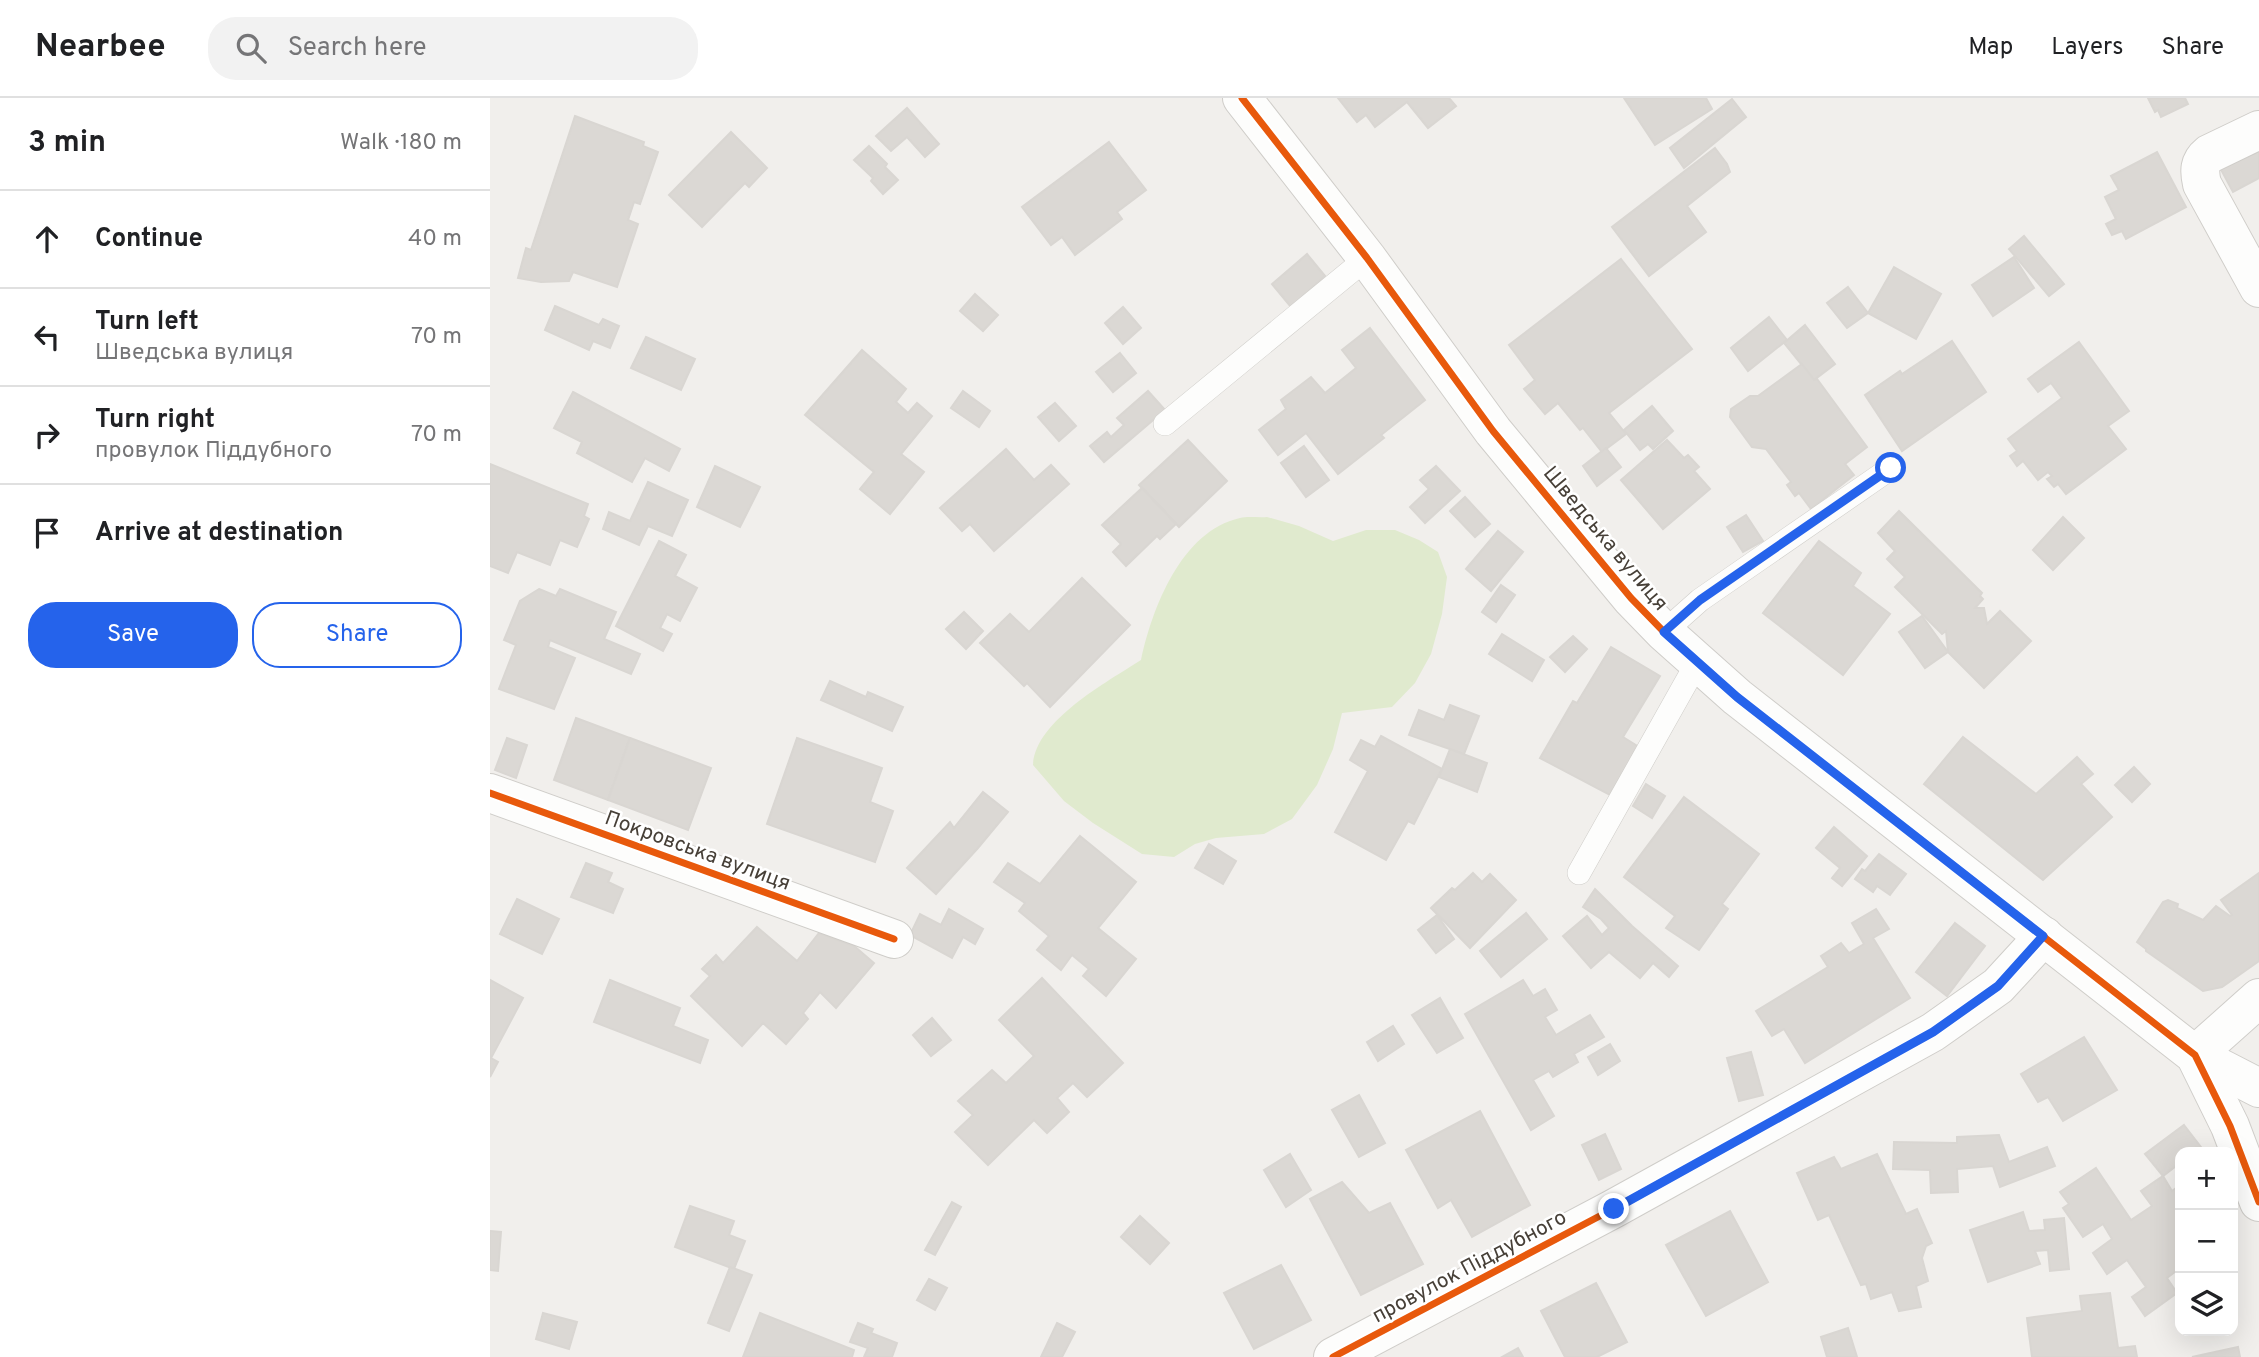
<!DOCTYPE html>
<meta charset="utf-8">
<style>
:root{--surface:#fff;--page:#f2f2f2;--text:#202124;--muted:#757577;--line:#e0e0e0;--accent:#2563eb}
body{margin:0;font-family:Overpass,sans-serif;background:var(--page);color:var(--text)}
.controls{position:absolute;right:21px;bottom:21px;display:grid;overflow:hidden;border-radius:14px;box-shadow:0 7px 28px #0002}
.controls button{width:63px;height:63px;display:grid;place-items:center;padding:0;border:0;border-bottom:2px solid var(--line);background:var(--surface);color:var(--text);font:35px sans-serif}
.stop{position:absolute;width:21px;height:21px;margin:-16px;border:5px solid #2563eb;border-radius:50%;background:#fff}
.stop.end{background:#2563eb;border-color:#fff;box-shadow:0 2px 7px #0008}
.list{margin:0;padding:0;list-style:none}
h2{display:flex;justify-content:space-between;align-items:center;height:91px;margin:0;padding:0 28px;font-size:30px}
h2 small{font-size:23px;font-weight:400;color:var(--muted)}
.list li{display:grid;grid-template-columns:46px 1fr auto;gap:21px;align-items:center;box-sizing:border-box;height:98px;padding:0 28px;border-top:2px solid var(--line)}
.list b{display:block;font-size:26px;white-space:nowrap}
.list p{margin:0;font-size:23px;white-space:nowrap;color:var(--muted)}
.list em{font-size:23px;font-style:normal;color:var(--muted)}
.actions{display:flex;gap:14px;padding:21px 28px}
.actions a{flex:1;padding:16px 0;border:2px solid var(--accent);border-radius:28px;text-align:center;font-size:24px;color:var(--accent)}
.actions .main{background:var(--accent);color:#fff}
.icon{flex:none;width:38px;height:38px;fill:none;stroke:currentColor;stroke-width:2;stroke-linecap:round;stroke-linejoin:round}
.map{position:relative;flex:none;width:1769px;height:1259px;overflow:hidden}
header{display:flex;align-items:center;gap:42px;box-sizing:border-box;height:98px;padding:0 35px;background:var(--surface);border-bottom:2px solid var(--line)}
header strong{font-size:33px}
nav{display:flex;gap:38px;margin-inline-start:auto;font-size:24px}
.search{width:490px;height:63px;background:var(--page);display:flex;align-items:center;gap:18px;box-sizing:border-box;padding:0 24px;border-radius:28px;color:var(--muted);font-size:26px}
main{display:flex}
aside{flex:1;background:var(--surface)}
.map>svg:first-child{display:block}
</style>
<header>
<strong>Nearbee</strong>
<div class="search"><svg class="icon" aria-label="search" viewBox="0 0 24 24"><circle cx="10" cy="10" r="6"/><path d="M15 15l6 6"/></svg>Search here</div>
<nav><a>Map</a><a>Layers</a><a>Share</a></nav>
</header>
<main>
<aside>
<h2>3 min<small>Walk · 180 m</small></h2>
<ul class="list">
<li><svg class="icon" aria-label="ahead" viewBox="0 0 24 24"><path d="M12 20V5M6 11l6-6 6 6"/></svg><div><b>Continue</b></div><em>40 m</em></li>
<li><svg class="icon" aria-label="left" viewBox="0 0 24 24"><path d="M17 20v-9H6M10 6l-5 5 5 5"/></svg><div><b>Turn left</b><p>Шведська вулиця</p></div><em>70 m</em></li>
<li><svg class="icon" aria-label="right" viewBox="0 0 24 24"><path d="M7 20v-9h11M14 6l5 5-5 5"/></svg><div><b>Turn right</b><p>провулок Піддубного</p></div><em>70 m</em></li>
<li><svg class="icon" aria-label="arrive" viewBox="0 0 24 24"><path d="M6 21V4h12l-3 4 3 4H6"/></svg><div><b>Arrive at destination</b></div></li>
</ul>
<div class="actions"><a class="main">Save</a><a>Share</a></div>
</aside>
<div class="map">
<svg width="1769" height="1259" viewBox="0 0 1769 1259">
<rect width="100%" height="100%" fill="#f1efec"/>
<path fill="#e0eace" d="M777,419l32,9 34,15 33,-11h29l24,10 19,12 9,25 -5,37 -11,40 -16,29 -23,24 -50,6 -9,36 -16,36 -25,34 -28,15 -48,4 -21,6 -21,13 -32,-3 -49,-31 -29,-22 -31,-36c2,-44 74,-83 108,-105 11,-51 40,-129 99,-142 8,-2 19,0 27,-1z"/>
<g fill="#dbd8d4" stroke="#d9d6d2" stroke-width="2">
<polygon points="848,0 959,0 966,8 938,30 917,4 885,29 876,17 867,24"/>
<polygon points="1134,0 1216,0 1222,11 1165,47"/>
<polygon points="1658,0 1695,0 1698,6 1671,19 1668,12 1665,14"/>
<polygon points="1242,1 1256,19 1194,70 1180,50"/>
<polygon points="417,10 449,46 435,59 417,39 401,53 386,38"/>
<polygon points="85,18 154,44 153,48 168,54 150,106 144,104 138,122 148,126 127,189 83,174 79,183 51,184 28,180 36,150 41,152"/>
<polygon points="241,34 277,70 259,89 255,85 212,129 179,97"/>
<polygon points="619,44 656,92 627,114 632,121 585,157 572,139 561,147 532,109"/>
<polygon points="1769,46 1769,80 1743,94 1728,66"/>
<polygon points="379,48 397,66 395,69 408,82 393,96 381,83 383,80 364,62"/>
<polygon points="1225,50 1237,66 1240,74 1197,108 1216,134 1159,178 1122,129"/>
<polygon points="1667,54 1696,109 1636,141 1632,133 1622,137 1616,126 1626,121 1615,99 1629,92 1621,78"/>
<polygon points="1534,138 1574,186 1559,198 1519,151"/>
<polygon points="817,156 835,178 801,209 782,186"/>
<polygon points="1524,159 1544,190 1503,218 1482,187"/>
<polygon points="1131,161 1202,251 1119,315 1136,336 1112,354 1093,330 1090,332 1068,305 1055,316 1034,291 1045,282 1019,247"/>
<polygon points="1404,169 1451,196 1426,241 1378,215"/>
<polygon points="1358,189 1378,215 1357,230 1337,205"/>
<polygon points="485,196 508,217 493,233 470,213"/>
<polygon points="65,208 109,227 113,221 129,228 120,250 103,243 99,252 55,232"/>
<polygon points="633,209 651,230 633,246 615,225"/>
<polygon points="1279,219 1297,242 1258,273 1241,250"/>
<polygon points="1315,227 1345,266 1324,282 1294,245"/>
<polygon points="880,230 935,302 891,337 894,340 848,376 816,335 788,357 769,332 796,311 791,302 821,279 835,295 866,270 852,252"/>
<polygon points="156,239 205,261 191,292 141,270"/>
<polygon points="1462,243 1496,294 1412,353 1375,297 1410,273 1412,276"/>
<polygon points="1589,244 1639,313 1618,328 1636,351 1576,396 1568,386 1564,389 1557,381 1562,378 1558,374 1548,382 1533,363 1527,368 1520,358 1527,353 1518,341 1572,300 1561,285 1548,294 1538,281"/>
<polygon points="372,252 416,291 406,304 418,315 427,305 442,318 411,356 434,374 400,416 370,391 384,374 315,317"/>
<polygon points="630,255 646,275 623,294 606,274"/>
<polygon points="1312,266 1324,282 1327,281 1377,349 1355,366 1364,377 1321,411 1309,395 1305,398 1297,387 1301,384 1276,351 1262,349 1240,319 1241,311 1260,298 1268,298"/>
<polygon points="473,293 500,313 489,329 461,310"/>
<polygon points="658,293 675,312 614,364 600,348 617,334 621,339 634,327 627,320"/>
<polygon points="83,294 190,351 179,373 155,360 142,384 87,355 92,344 64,330"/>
<polygon points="565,305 586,328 569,343 548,319"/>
<polygon points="1162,308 1183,333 1163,351 1158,346 1150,352 1134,332"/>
<polygon points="698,342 737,383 689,429 649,387"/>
<polygon points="1177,342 1194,360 1198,357 1209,369 1204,373 1220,391 1173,431 1131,382"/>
<polygon points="814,348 839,382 816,399 791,365"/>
<polygon points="1116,350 1131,369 1107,388 1093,368"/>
<polygon points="516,351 544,382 561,367 579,386 504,453 480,426 472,433 450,410"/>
<polygon points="0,366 98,406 94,418 99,421 87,449 70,442 60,467 27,454 18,475 0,468"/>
<polygon points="225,368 270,389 250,429 207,409"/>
<polygon points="946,368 970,393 935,425 920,409 939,391 930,382"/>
<polygon points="158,384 198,402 182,438 158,428 149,447 113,431 119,414 140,423"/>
<polygon points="652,390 686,426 670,441 667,438 636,468 623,454 631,446 612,427"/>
<polygon points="975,399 1000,426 985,439 960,413"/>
<polygon points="1409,413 1492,495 1490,498 1493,501 1485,510 1494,510 1497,526 1510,513 1541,543 1494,590 1458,554 1456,533 1452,536 1405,489 1415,479 1397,461 1405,453 1388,435"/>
<polygon points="1256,417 1273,443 1253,454 1237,429"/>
<polygon points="1573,419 1594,440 1563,472 1543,452"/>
<polygon points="1008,433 1033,454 1001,493 976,471"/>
<polygon points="169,443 196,457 185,478 207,490 190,523 177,516 170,530 182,536 173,553 126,528"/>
<polygon points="1329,443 1371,475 1363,488 1400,516 1353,577 1273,515"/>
<polygon points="592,480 640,527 560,609 537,585 534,588 490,545 520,516 539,534"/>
<polygon points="1011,487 1025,497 1006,524 992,514"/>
<polygon points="49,491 66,498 70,491 126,514 114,541 150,556 141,576 60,542 58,549 85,560 64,611 9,591 26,547 14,542 30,503"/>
<polygon points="474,514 493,533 476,551 456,531"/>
<polygon points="1432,518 1458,554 1435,570 1409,534"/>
<polygon points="1012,536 1054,562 1042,583 999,556"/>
<polygon points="1083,538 1097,551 1075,574 1060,559"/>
<polygon points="1121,549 1170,578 1133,639 1149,649 1120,697 1050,660 1083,603 1087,605"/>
<polygon points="340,583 376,599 378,594 413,609 402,633 331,602"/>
<polygon points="960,607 989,618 974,656 919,637 929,612 954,622"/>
<polygon points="86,620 140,640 118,702 64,682"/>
<polygon points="891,638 952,671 924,726 918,723 896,762 845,734 878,673 860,662 871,642 885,649"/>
<polygon points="1473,639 1546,696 1587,659 1603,676 1591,686 1622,719 1553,782 1434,686"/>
<polygon points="17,640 37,647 26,680 5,672"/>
<polygon points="140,640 221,670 198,732 118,702"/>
<polygon points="307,640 392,670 380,704 403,713 385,764 277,726"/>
<polygon points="960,651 997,665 987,694 949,679"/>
<polygon points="1644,669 1660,686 1642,704 1625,687"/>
<polygon points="1156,686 1175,698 1162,720 1143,708"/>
<polygon points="493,694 518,714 488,750 446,796 417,770 460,724 464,730"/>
<polygon points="1194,699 1269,756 1232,806 1238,811 1209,852 1176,830 1185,818 1134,779"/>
<polygon points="1344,729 1377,758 1352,788 1342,780 1350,770 1326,750"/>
<polygon points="590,738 646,784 608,830 646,861 616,898 593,878 599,871 582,857 571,872 547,852 559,838 529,813 535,805 504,784 518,765 550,786"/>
<polygon points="719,746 746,763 733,786 705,770"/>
<polygon points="1389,756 1416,776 1400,797 1387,788 1383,794 1365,781 1372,771 1375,773"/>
<polygon points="96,765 122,775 118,784 133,791 123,815 81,799"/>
<polygon points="983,775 992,784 1000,776 1026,802 980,850 941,810 962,790 965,792"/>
<polygon points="1769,775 1769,863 1732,889 1713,893 1656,853 1656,851 1647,844 1673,804 1678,802 1688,806 1687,810 1713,822 1726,808 1740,818 1742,817 1731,802"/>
<polygon points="1105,791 1142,828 1188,868 1179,879 1163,865 1150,880 1119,854 1101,870 1073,838 1097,818 1112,837 1119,830 1111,821 1093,809"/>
<polygon points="27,801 69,821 52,856 10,836"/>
<polygon points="459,811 493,831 485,846 473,839 462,860 420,837 430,816 451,827"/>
<polygon points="1386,811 1399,831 1383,840 1420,900 1315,965 1294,931 1282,938 1266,913 1338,869 1331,858 1351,845 1359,855 1374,846 1362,825"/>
<polygon points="1036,815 1057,841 1011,879 990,853"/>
<polygon points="947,817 964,841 946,855 928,832"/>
<polygon points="1465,825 1495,848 1457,898 1426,874"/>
<polygon points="267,829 307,863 329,835 364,848 384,865 346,910 330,894 313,915 318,921 296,946 273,925 252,948 201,898 220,878 212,871 226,857 233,865"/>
<polygon points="552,880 633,965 597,999 583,985 567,1000 579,1014 557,1035 544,1022 498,1067 465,1034 483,1017 468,1003 502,972 516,985 544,958 509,922"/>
<polygon points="0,882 33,900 1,960 8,964 0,979"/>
<polygon points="120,882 190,910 183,928 218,942 210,965 104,924"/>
<polygon points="1033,882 1043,898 1055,891 1067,912 1055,919 1066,937 1100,917 1114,939 1084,956 1088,964 1063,979 1059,973 1043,982 1064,1018 1041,1032 975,916"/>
<polygon points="950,900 973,940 947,955 922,917"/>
<polygon points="442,920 461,942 441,958 423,937"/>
<polygon points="903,928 914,946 888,963 877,944"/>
<polygon points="1594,939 1627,992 1573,1023 1558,999 1548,1004 1531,976"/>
<polygon points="1120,946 1130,963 1108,977 1098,959"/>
<polygon points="1261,954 1273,997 1249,1003 1237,960"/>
<polygon points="869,997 895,1045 869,1059 842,1012"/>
<polygon points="990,1013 1040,1107 982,1139 961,1102 948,1110 916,1052"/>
<polygon points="1694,1027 1711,1049 1705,1054 1690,1054 1690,1065 1673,1078 1655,1056"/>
<polygon points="1115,1036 1131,1071 1109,1082 1092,1047"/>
<polygon points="1509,1037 1519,1064 1557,1049 1565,1068 1510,1089 1503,1068 1467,1071 1468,1094 1441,1095 1440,1072 1403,1071 1404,1044 1467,1045 1467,1039"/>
<polygon points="800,1056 821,1092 796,1109 774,1072"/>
<polygon points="1387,1056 1416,1116 1427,1111 1442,1145 1436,1148 1432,1160 1438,1183 1426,1188 1431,1209 1409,1213 1402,1194 1381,1201 1376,1186 1371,1187 1339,1117 1328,1122 1307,1075 1344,1059 1351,1071"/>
<polygon points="1606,1070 1641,1122 1662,1108 1651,1093 1673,1078 1682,1093 1690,1087 1690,1098 1688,1100 1690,1104 1690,1170 1677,1180 1687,1195 1655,1218 1642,1199 1656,1189 1637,1162 1617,1176 1603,1155 1622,1141 1613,1126 1593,1139 1573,1110 1579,1106 1570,1094"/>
<polygon points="852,1084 879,1115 900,1105 933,1166 871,1197 820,1101"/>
<polygon points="462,1104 471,1109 445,1157 435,1152"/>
<polygon points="200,1108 244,1123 239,1137 255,1143 244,1171 185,1149"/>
<polygon points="1240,1113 1278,1184 1216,1218 1176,1147"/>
<polygon points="1533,1114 1539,1133 1555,1132 1554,1122 1574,1120 1579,1171 1560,1173 1558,1152 1545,1153 1550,1166 1498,1184 1480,1132"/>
<polygon points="650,1118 679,1145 660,1166 631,1139"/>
<polygon points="0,1133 11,1134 8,1173 0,1172"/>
<polygon points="791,1167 821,1222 764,1251 734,1195"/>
<polygon points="240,1169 262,1177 239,1233 218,1225"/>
<polygon points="439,1181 457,1190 445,1212 427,1202"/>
<polygon points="1106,1185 1137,1244 1107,1259 1075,1259 1051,1213"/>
<polygon points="1620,1195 1628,1250 1645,1248 1647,1259 1542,1259 1537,1220 1592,1213 1590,1198"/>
<polygon points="53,1215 87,1224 79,1251 46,1241"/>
<polygon points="270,1215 364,1252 362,1259 253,1259"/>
<polygon points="368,1225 383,1231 381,1235 407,1245 402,1259 374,1259 378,1250 360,1244"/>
<polygon points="567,1225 585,1234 572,1259 551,1259"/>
<polygon points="1358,1230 1367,1259 1337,1259 1331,1239"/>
<polygon points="1748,1249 1750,1259 1702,1259"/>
<polygon points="1028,1250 1033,1259 1012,1259"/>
</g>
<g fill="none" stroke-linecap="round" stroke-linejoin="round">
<g stroke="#cfcdc9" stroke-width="24">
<g id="service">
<polyline points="675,326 877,160"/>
<polyline points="1174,534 1210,502 1401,370"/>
<polyline points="1089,775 1207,565"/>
</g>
</g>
<g stroke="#cfcdc9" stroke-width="40">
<g id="minor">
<path d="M1769,32l-50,24c-10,8 -10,17 -7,30l57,104"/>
<polyline points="0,695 404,841"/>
<polyline points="1769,900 1705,957 1769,990"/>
<polyline points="843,1259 1123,1111 1443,934 1508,888 1554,838"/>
</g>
</g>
<g stroke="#cfcdc9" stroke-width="40">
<polyline id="tertiary" points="752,0 877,160 1003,333 1141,500 1174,534 1247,599 1705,957 1740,1028 1769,1104"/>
</g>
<use href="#service" stroke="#fdfdfc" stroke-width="23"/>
<use href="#minor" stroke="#fdfdfc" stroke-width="38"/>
<use href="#tertiary" stroke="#fdfdfc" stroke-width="38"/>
<g stroke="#fff" stroke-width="11">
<g id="cycleway">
<polyline points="752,0 877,160 1003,333 1141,500 1174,534 1247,599 1705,957 1740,1028 1769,1104"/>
<polyline points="0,695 404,841"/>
<polyline points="843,1259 1123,1111 1443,934 1508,888 1554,838"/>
</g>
</g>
<use href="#cycleway" stroke="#e8590c" stroke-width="7"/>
</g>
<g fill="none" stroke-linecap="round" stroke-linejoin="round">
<polyline stroke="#2563eb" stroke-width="9" points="1124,1111 1443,934 1508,888 1553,838 1247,599 1174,534 1210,502 1401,370"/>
</g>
<g text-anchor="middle" stroke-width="5" stroke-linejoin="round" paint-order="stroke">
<g font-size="21" fill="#474038" stroke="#fff">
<text transform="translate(1116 440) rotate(50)" y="7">Шведська вулиця</text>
<text transform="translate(208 752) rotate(20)" y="7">Покровська вулиця</text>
<text transform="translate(979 1168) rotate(-28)" y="7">провулок Піддубного</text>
</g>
</g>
</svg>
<div class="controls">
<button>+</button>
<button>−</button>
<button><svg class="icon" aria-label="layers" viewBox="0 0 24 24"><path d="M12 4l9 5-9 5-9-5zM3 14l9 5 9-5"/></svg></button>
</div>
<div class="stop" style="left:1401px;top:370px"></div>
<div class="stop end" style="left:1124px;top:1111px"></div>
</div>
</main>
